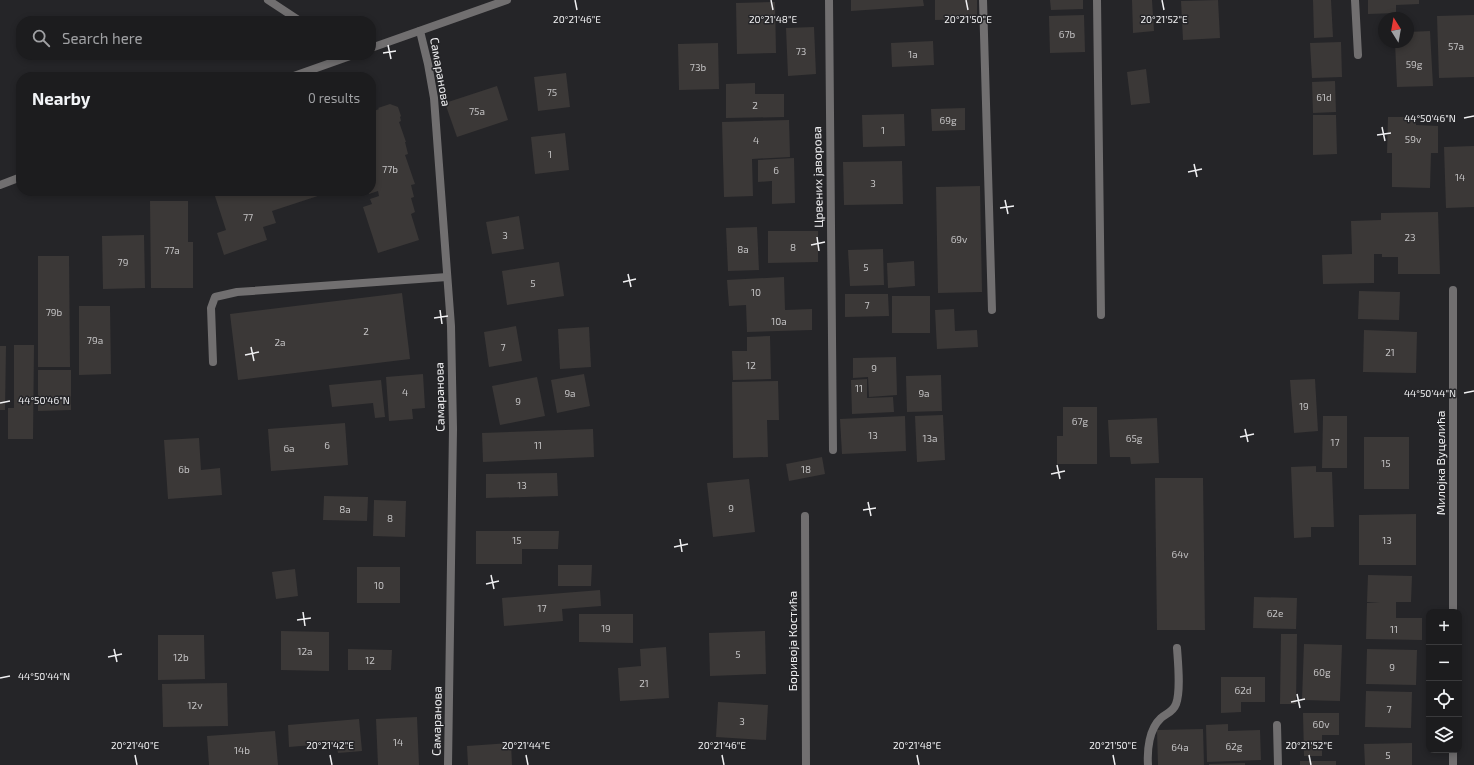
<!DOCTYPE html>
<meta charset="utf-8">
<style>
:root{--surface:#1c1c1e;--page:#29292b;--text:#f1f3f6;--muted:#a0a1a4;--line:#3a3a3c}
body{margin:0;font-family:"Exo 2",sans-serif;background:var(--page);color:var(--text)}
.controls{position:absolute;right:12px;bottom:12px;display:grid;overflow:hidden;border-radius:8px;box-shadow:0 2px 6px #0003}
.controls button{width:36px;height:36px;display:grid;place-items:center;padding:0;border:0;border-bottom:1px solid var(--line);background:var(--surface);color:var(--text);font:20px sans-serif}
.compass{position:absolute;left:1378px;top:12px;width:36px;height:36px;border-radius:50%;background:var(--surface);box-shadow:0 2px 6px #0003;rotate:349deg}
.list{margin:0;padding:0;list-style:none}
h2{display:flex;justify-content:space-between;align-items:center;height:52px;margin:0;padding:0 16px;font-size:17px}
h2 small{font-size:13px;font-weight:400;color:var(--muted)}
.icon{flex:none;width:22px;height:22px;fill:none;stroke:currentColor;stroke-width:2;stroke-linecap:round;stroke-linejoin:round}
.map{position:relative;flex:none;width:1474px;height:765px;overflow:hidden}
.search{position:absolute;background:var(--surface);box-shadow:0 2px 6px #0003;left:16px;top:16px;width:360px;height:44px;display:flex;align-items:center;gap:10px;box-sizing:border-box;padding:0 14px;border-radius:16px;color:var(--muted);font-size:15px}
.panel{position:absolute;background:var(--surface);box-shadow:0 2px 6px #0003;left:16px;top:72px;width:360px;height:124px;border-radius:16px}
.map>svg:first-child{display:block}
</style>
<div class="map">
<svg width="1474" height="765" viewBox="0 0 1474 765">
<rect width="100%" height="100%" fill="#252528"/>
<g fill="#3b3837">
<polygon points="851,0 923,0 924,6 851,11"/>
<polygon points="935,0 977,0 977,19 935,20"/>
<polygon points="1050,0 1083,0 1083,9 1051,10"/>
<polygon points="1132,0 1152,0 1154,31 1133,33"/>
<polygon points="1218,0 1220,38 1183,40 1181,1"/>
<polygon points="1313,0 1331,0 1333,37 1314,38"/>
<polygon points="1368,0 1419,0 1419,4 1396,5 1396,13 1368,14"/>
<polygon points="775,2 776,53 737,54 736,3"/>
<polygon points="1084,15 1085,52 1050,53 1049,16"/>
<polygon points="1474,15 1474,77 1439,78 1437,16"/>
<polygon points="814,27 816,74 788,76 786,28"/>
<polygon points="1430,31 1433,86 1397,87 1395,42 1408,42 1408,32"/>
<polygon points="933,41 934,65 892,67 891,43"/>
<polygon points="1341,42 1342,77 1312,78 1310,43"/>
<polygon points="718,43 719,89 679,90 678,44"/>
<polygon points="1146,69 1150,103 1131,105 1127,72"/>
<polygon points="566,73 570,107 538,111 534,77"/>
<polygon points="1335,81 1336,112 1313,113 1312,82"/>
<polygon points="755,83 755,94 784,94 784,117 726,118 726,84"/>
<polygon points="497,86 508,120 457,137 445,103"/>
<polygon points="390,104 398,107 401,116 400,117 401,121 399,122 406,142 405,142 408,154 405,155 415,184 411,185 414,197 411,198 415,212 411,214 419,240 378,253 363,207 372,204 370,199 379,196 378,191 369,194 368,191 371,191 371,112 379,109 378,108"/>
<polygon points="965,108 965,130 932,131 931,109"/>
<polygon points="904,114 905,146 863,147 862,115"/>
<polygon points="1313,115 1336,115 1337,154 1313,155"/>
<polygon points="1388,117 1416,117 1416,125 1438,126 1438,153 1431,153 1430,188 1392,187 1392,153 1387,153"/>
<polygon points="789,120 790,157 752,159 753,196 724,197 722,122"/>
<polygon points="565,133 569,170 535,174 531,137"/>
<polygon points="1474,146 1474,207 1446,208 1444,147"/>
<polygon points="794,158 795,203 772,204 772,181 758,182 758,160"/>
<polygon points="902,161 903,204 844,205 843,162"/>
<polygon points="980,186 982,292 938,293 936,187"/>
<polygon points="221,191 333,191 272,211 276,223 263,227 267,240 224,255 217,233 226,230 214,193"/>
<polygon points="150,201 188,201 188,242 193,242 193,288 151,288"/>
<polygon points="1438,212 1440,274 1398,274 1398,257 1382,257 1382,254 1374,254 1374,283 1323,284 1322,255 1352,254 1351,221 1381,220 1381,213"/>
<polygon points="519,216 524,249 492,254 486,222"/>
<polygon points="757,227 759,270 728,271 726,228"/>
<polygon points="768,231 818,231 818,262 768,263"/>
<polygon points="144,235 145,288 103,289 102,236"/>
<polygon points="883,249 884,285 850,286 848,250"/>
<polygon points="38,256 69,256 70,367 38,367"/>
<polygon points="914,261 915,286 888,288 887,263"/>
<polygon points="559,262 564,296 507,305 502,271"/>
<polygon points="784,277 785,310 812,309 812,330 747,332 746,305 729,306 727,280"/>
<polygon points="1359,291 1400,292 1399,320 1358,319"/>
<polygon points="402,293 410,359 238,380 230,314"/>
<polygon points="845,294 888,294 889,316 845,317"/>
<rect x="892" y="296" width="38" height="37"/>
<polygon points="79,306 110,306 111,374 79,375"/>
<polygon points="954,309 955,331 977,330 978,347 937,349 935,310"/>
<polygon points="516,326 522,361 489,367 484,332"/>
<polygon points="589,327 591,367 560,369 558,329"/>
<polygon points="1364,330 1417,332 1416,373 1363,372"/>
<polygon points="770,336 771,379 733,380 732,351 747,351 747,337"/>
<polygon points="14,345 34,345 33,439 8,439 8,408 14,408"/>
<polygon points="0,346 6,346 5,410 0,410"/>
<polygon points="896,357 897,395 869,397 868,377 853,378 853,358"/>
<polygon points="38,370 71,370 71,410 38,411"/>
<polygon points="423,374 425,408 412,409 413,419 389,421 386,377"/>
<polygon points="584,374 590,406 557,413 551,380"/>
<polygon points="941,375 942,411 907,412 906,376"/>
<polygon points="537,377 545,416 500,425 492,386"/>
<polygon points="867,379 867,398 893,397 894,412 852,414 851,380"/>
<polygon points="1315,379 1318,431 1294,433 1290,380"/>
<polygon points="381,380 385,417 375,418 373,403 332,407 329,385"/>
<polygon points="778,381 779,420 767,420 768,457 733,458 732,382"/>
<polygon points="1063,407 1097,407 1097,464 1057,464 1057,436 1063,436"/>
<polygon points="943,415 945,460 917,462 915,416"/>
<polygon points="905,416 906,451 842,454 840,419"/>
<polygon points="1323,416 1347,416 1347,468 1322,468"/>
<polygon points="1157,418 1159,463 1131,464 1130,457 1110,457 1108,420"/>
<polygon points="345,423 348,465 271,471 268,429"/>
<polygon points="593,429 594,457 483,462 482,433"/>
<rect x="1364" y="437" width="45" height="52"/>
<polygon points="199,438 201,470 220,468 222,495 168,499 164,440"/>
<polygon points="822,457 825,474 789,481 786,464"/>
<polygon points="1316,466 1316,472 1332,472 1334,527 1311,527 1311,537 1294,538 1291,467"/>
<polygon points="557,473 558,496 486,498 486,474"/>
<polygon points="1155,478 1203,478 1205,630 1157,630"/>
<polygon points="749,479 755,532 713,537 707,483"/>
<polygon points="324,496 368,497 367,521 323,520"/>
<polygon points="374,500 406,501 405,537 373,536"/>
<polygon points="1416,514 1416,565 1359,565 1359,515"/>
<polygon points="476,531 559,531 558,549 522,549 522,564 476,564"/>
<polygon points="558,565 592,565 591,586 558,586"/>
<rect x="357" y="567" width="43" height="36"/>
<polygon points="295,569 298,596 276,599 272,572"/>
<polygon points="1368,575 1412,576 1411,602 1396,602 1396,618 1422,618 1422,640 1366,639 1367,603 1380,603 1367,602"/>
<polygon points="600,590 601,606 562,609 563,621 504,626 502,598"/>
<polygon points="1254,597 1297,598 1296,629 1253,628"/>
<polygon points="579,614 633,614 633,643 579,642"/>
<polygon points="281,631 329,632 329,671 281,670"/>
<polygon points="765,631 766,674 710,676 709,633"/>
<polygon points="1281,634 1297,634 1296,704 1280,704"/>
<polygon points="158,635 204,635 205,679 158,680"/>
<polygon points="1304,644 1342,645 1340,701 1302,700"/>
<polygon points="666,647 669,698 620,701 618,668 641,666 640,649"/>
<polygon points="348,649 392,650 391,670 348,670"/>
<polygon points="1367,649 1417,650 1416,685 1366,684"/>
<polygon points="1221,677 1265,677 1265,702 1241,702 1241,712 1221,713"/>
<polygon points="227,683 228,726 163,727 162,684"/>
<polygon points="1366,691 1412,692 1411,728 1365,727"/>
<polygon points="718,702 768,705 766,740 716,737"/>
<polygon points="1303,713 1339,713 1339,735 1322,735 1322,756 1304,756"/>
<polygon points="417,717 419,765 378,765 376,719"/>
<polygon points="359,719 362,751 338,753 336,743 289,747 288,725"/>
<polygon points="1228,724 1228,731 1260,730 1261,760 1207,762 1206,725"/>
<polygon points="1203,729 1204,765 1158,765 1157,730"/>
<polygon points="275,731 278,765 209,765 207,736"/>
<polygon points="511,743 512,765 468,765 467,746"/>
<polygon points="1412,743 1412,765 1365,765 1364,744"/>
<rect x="1300" y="761" width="36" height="4"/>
<polygon points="1245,763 1245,765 1209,765 1209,764"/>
</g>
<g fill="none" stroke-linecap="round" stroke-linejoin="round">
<g stroke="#716f70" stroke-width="8">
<polyline points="983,0 992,310"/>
<polyline points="1097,0 1101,315"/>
<polyline points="1355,0 1358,55"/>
</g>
<g stroke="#716f70" stroke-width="8">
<polyline points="268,0 300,21"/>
<polyline points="829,0 833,450"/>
<polyline points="420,31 428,64 434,98 451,326 453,429 448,765"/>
<polyline points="1453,290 1453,612"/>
<polyline points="213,362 211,308 215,297 237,292 447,277"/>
<polyline points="805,516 806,765"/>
<polyline points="1277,725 1278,765"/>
<polyline points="1453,750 1453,765"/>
<path d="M1148,765c-1,-15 1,-36 13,-47 6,-5 12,-6 15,-14 5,-13 2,-41 1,-56"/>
</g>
<g stroke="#716f70" stroke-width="8">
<polyline points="371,48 507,0"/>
<polyline points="291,77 353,55"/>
<polyline points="0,185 21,177"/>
</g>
</g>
<path fill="none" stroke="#f0f0f2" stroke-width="1.5" d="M575,0l2,10M771,0l2,10M966,0l2,10M1162,0l2,10M388,45l3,14M383,53l13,-2M1464,118l10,-2M1382,127l3,14M1377,135l14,-2M1194,164l3,13M1188,172l14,-3M1005,200l3,14M1000,208l14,-2M817,237l2,14M811,245l14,-3M628,274l3,13M623,282l13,-3M440,310l2,14M434,318l14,-2M251,347l3,14M245,355l14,-3M1464,393l10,-2M0,403l10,-2M1245,429l3,13M1240,437l14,-3M1057,465l3,14M1051,474l14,-3M868,502l3,14M863,510l13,-2M680,539l2,13M674,547l14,-3M491,575l3,14M486,584l13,-3M303,612l2,14M297,620l14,-2M114,649l3,13M108,657l14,-3M0,678l10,-2M1297,694l3,14M1291,702l14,-3M135,755l2,10M330,755l2,10M526,755l2,10M722,755l2,10M917,755l2,10M1113,755l2,10M1309,755l2,10"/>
<g text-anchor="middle" stroke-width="3" stroke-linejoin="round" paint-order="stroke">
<g font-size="10" fill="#c3c2c3">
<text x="1067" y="38">67b</text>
<text x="1456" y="50">57a</text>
<text x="801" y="55">73</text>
<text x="913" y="58">1a</text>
<text x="1414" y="68">59g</text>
<text x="698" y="71">73b</text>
<text x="552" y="96">75</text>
<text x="1324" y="101">61d</text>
<text x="755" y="109">2</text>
<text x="477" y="115">75a</text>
<text x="948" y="124">69g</text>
<text x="883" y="134">1</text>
<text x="1413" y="143">59v</text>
<text x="756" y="144">4</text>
<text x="550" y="158">1</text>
<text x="390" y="173">77b</text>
<text x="776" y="174">6</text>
<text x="1460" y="181">14</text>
<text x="873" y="187">3</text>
<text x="248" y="221">77</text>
<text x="505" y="239">3</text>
<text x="1410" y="241">23</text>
<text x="959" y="243">69v</text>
<text x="793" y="251">8</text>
<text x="743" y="253">8a</text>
<text x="172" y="254">77a</text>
<text x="123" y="266">79</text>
<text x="866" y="271">5</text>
<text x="533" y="287">5</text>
<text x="756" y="296">10</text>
<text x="867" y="309">7</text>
<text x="54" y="316">79b</text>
<text x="779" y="325">10a</text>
<text x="366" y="335">2</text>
<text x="95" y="344">79a</text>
<text x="280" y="346">2a</text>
<text x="503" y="351">7</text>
<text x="1390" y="356">21</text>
<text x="751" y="369">12</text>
<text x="874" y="372">9</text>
<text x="859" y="392">11</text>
<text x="405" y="396">4</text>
<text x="570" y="397">9a</text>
<text x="924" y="397">9a</text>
<text x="518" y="405">9</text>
<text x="1304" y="410">19</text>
<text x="1080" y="425">67g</text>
<text x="873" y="439">13</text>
<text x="930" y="442">13a</text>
<text x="1134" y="442">65g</text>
<text x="1335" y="446">17</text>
<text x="327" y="449">6</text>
<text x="538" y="449">11</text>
<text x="289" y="452">6a</text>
<text x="1386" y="467">15</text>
<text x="184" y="473">6b</text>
<text x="806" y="473">18</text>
<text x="522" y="489">13</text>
<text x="731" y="512">9</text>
<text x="345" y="513">8a</text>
<text x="390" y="522">8</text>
<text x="517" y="544">15</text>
<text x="1387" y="544">13</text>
<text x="1180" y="558">64v</text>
<text x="379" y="589">10</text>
<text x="542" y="612">17</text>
<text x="1275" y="617">62e</text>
<text x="606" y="632">19</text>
<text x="1394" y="633">11</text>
<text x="305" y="655">12a</text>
<text x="738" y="658">5</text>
<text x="181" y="661">12b</text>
<text x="370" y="664">12</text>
<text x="1392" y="671">9</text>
<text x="1322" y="676">60g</text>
<text x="644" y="687">21</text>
<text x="1243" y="694">62d</text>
<text x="195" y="709">12v</text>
<text x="1389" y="713">7</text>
<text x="742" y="725">3</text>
<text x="1321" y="728">60v</text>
<text x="398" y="746">14</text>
<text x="1234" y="750">62g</text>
<text x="1180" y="751">64a</text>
<text x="242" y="754">14b</text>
<text x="1388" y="759">5</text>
</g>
<g font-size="12" fill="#f0f0f2" stroke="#252528">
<text transform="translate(440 72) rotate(80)" y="4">Самаранова</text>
<text transform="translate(818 177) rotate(-91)" y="4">Црвених јаворова</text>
<text transform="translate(440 397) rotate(-91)" y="4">Самаранова</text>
<text transform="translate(1441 463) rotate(-90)" y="4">Милојка Вуцелића</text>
<text transform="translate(793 641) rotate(-90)" y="4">Боривоја Костића</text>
<text transform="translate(437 721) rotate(-89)" y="4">Самаранова</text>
</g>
</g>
<g font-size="10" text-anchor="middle" fill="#f0f0f2" stroke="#252528" stroke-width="3" stroke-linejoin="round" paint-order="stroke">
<text x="577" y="23">20°21'46"E</text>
<text x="773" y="23">20°21'48"E</text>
<text x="968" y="23">20°21'50"E</text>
<text x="1164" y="23">20°21'52"E</text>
<text x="1430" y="122">44°50'46"N</text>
<text x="1430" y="397">44°50'44"N</text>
<text x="44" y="404">44°50'46"N</text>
<text x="44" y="680">44°50'44"N</text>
<text x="135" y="749">20°21'40"E</text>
<text x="330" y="749">20°21'42"E</text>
<text x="526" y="749">20°21'44"E</text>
<text x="722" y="749">20°21'46"E</text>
<text x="917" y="749">20°21'48"E</text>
<text x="1113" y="749">20°21'50"E</text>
<text x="1309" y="749">20°21'52"E</text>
</g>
</svg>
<div class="controls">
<button>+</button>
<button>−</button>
<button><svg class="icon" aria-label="locate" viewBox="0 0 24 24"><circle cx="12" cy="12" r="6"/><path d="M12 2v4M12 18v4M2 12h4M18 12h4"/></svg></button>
<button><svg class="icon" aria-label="layers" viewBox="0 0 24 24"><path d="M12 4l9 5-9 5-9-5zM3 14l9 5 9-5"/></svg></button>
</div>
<svg class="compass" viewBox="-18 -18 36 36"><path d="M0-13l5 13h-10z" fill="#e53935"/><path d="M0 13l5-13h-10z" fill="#a0a1a4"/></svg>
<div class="search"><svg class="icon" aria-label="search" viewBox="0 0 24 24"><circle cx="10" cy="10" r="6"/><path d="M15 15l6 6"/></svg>Search here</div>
<section class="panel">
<h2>Nearby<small>0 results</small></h2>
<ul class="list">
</ul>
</section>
</div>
